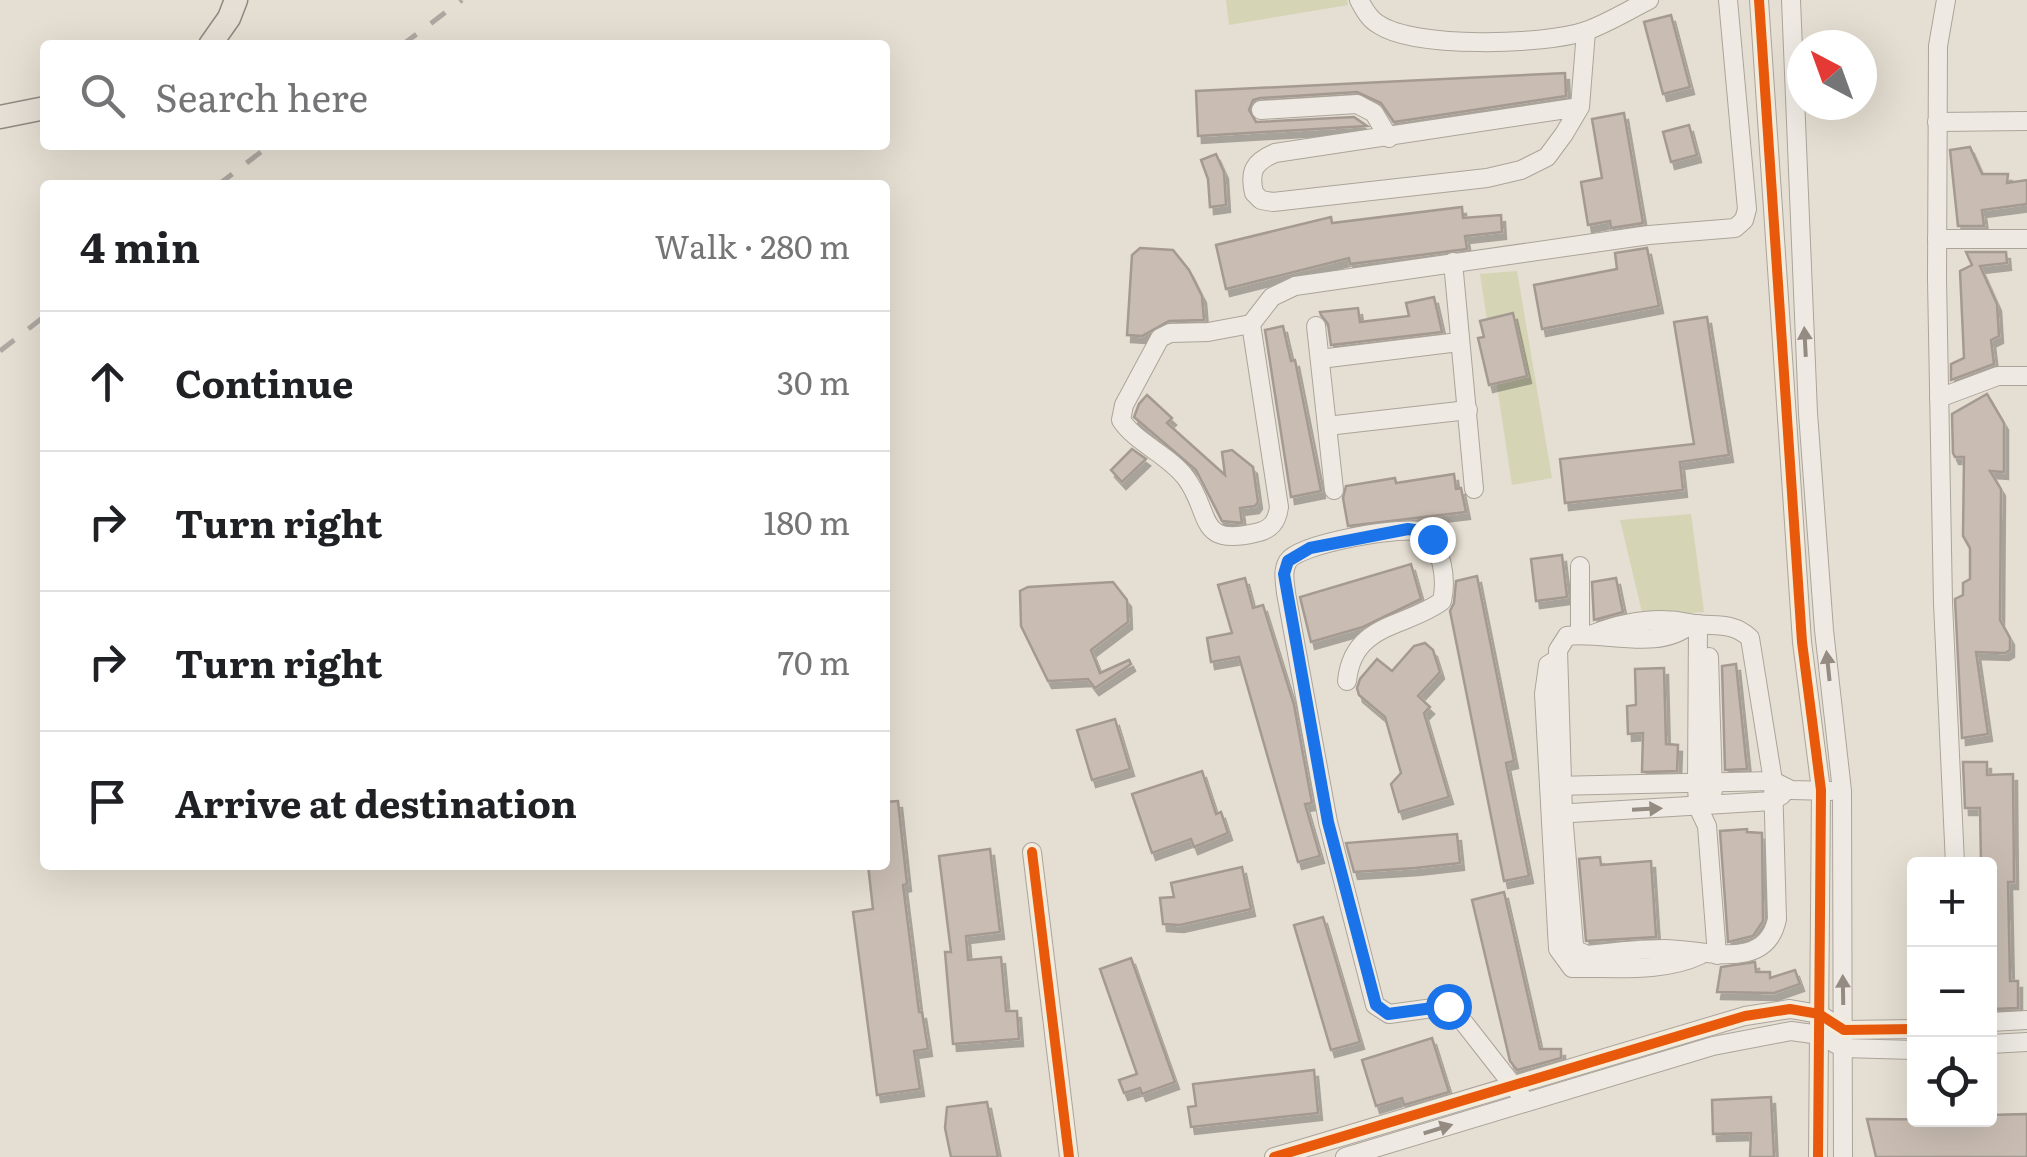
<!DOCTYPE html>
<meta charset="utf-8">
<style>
:root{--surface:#fff;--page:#f6f6f6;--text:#202124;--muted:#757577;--line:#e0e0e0}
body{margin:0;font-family:Literata,serif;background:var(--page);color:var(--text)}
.controls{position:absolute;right:30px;bottom:30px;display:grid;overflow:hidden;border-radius:10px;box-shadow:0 10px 40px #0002}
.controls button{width:90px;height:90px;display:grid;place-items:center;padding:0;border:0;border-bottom:2px solid var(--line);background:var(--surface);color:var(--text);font:50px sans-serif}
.compass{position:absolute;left:1787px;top:30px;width:90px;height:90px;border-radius:50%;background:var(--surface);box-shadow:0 10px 40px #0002;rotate:319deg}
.stop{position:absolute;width:30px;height:30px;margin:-22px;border:8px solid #1a73e8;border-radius:50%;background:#fff}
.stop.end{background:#1a73e8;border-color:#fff;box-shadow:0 2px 10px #0008}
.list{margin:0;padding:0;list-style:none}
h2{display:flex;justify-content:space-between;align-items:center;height:130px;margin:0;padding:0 40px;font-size:42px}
h2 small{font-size:32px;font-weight:400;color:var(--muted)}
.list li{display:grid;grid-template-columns:65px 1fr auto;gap:30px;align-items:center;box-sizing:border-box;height:140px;padding:0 40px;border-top:2px solid var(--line)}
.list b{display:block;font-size:38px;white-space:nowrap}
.list em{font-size:32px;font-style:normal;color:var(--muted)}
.icon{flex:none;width:55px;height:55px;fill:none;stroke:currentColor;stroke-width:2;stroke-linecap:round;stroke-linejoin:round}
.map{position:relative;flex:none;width:2027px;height:1157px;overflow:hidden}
.search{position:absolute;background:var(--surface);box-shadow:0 10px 40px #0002;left:40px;top:40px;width:850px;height:110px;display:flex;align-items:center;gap:25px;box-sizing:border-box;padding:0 35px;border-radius:10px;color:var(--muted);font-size:38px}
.panel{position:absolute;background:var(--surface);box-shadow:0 10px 40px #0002;left:40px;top:180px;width:850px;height:690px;border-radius:10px}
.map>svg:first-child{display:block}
</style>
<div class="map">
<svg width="2027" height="1157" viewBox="0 0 2027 1157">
<defs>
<filter id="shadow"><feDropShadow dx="4" dy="7" stdDeviation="0" flood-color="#0004"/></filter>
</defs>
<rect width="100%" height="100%" fill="#e5ded2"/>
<g fill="#d5d4b5">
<polygon points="1226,0 1347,0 1348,5 1229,25"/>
<polygon points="1517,271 1552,478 1512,485 1480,274"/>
<polygon points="1691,514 1704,612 1643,616 1620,520"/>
</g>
<g fill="#c9bdb3" stroke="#a59a91" stroke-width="2.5" filter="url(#shadow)">
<polygon points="1671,15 1690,87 1663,94 1644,22"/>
<polygon points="1565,73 1566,96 1394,122 1381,103 1357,92 1260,98 1253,100 1249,110 1256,122 1354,117 1367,126 1198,136 1196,91"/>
<polygon points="1624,113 1643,223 1611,228 1610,221 1588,225 1581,182 1602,178 1592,119"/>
<polygon points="1689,125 1697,155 1671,162 1663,132"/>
<polygon points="1970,147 1982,174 2008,174 2007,183 2027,180 2027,204 1982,210 1984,226 1958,226 1950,150"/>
<polygon points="1216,154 1224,172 1226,205 1210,207 1208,179 1201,160"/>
<polygon points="1462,207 1463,218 1501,215 1502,232 1465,236 1467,249 1350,264 1349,258 1226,289 1216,245 1331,217 1332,223"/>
<polygon points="1140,248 1173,250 1189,270 1202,296 1204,320 1169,321 1142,336 1127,335 1132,255"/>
<polygon points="1647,248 1659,306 1542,329 1534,285 1617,269 1615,253"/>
<polygon points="1966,252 2006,252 2007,263 1980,266 1997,304 1999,336 1991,340 1994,364 1951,380 1951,364 1964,358 1960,271 1972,265"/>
<polygon points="1434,297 1442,332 1331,345 1328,324 1321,315 1320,312 1358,308 1360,322 1409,316 1406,303"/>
<polygon points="1513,313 1527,376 1489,385 1478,338 1484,337 1480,321"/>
<polygon points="1707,317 1729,455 1680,462 1683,490 1565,503 1560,459 1694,444 1674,322"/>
<polygon points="1283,326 1291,361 1295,360 1321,491 1291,497 1265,330"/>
<polygon points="1987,394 2004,423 2004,472 1990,471 2001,489 2000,620 2010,638 2010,650 2005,653 1976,652 1988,734 1962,738 1955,599 1963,595 1963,583 1970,579 1970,548 1963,536 1964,457 1955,457 1953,453 1952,414"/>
<polygon points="1147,395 1172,418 1167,423 1225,475 1222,452 1232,450 1253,467 1258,502 1255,506 1240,508 1242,523 1222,521 1196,470 1134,417 1139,404"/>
<polygon points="1132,449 1146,459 1122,482 1111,470"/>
<polygon points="1454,474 1456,489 1461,488 1466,512 1348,526 1343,498 1346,486 1395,478 1396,483"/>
<polygon points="1562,555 1567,597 1536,601 1531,559"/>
<polygon points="1411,564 1421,599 1363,627 1311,642 1300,597"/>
<polygon points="1477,576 1514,761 1506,763 1529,876 1504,881 1450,611 1454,603 1456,581"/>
<polygon points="1245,578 1253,608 1263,605 1294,705 1312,803 1305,804 1320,856 1298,862 1239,657 1211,662 1207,638 1232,633 1218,585"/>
<polygon points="1616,578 1623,612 1594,620 1592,582"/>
<polygon points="1113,582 1127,600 1128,622 1091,650 1100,673 1129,660 1131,664 1095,688 1088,679 1048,681 1021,626 1020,591 1028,587"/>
<polygon points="1425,643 1433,650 1440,672 1418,696 1430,707 1424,713 1449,797 1399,812 1391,784 1401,773 1385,717 1359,695 1357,688 1360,679 1377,659 1392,671 1414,646"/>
<polygon points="1736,664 1747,769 1725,770 1722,666"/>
<polygon points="1664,668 1666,744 1678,745 1677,771 1642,772 1643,733 1628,734 1627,706 1636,705 1635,669"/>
<polygon points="1115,719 1130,769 1092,780 1077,730"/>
<polygon points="1963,762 1987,762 1987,775 2013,774 2014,882 2008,882 2010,981 2018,981 2018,1008 1993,1009 1993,998 1990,998 1990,864 1981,864 1980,808 1965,808"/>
<polygon points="1202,771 1216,814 1221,812 1228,833 1194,847 1191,839 1152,853 1132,794"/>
<polygon points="898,801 907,884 903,885 919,1012 922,1012 928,1049 914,1051 920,1089 877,1095 853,912 873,909 868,865 885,865 885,802"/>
<polygon points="1747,829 1747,832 1762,833 1763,921 1753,936 1728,942 1720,831"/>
<polygon points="1457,834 1460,863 1415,868 1354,872 1346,843"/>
<polygon points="990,849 1000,932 966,936 968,960 1001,957 1006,1011 1017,1011 1019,1039 953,1044 945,952 951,952 939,856"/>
<polygon points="1600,857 1601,865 1651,861 1656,937 1586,941 1579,859"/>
<polygon points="1242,867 1251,909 1180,925 1163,924 1160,898 1174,897 1171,883"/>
<polygon points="1504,892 1540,1049 1561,1049 1561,1058 1517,1070 1510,1061 1472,900"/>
<polygon points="1323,917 1360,1042 1331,1050 1294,925"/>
<polygon points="1131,958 1175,1082 1142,1094 1140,1088 1124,1093 1119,1080 1137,1074 1100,969"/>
<polygon points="1755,962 1756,972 1770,972 1770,978 1795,970 1800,984 1774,993 1717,992 1721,967"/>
<polygon points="1432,1038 1449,1092 1404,1105 1402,1098 1376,1106 1362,1060"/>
<polygon points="1314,1070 1318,1113 1191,1127 1188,1107 1196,1106 1193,1084"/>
<polygon points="1771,1097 1774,1157 1750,1157 1751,1133 1713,1134 1712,1100"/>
<polygon points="987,1102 998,1157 951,1157 945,1128 947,1107"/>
<polygon points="2027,1114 2027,1157 1876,1157 1867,1119 1990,1120 1990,1115"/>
</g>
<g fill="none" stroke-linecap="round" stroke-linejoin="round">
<g stroke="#aba49a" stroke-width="20">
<g id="minor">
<path d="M1359,0c5,9 10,19 19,24 36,25 167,21 208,7 22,-8 43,-21 63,-31"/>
<polyline points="1759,0 1802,642 1821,790 1818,1157"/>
<polyline points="1791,0 1808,413 1824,630 1842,791 1843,1157"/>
<polyline points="1946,0 1938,46 1937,279 1943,603 1955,864"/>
<path d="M1580,107l-305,46c-21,9 -26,18 -21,40l7,7 12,2 214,-24 34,-8 26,-13 17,-23 16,-27 6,-76"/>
<polyline points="1261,110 1357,104 1374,113 1389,138"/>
<polyline points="1937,122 2027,121"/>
<polyline points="1937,239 2027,239"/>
<polyline points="1453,262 1474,489"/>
<path d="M1251,324l28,183c-2,15 -8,23 -24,26 -59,14 -43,-20 -69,-55 -17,-23 -50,-35 -65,-58l3,-15 36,-67 10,-5 38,-1 43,-8 21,-27 23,-11 354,-51 86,-7 9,-8 3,-11 -19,-209"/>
<polyline points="1316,326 1334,490"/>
<polyline points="1320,359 1459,342"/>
<polyline points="1939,398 1998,376 2027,376"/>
<polyline points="1327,426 1468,410"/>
<polyline points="1698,624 1697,784 1698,807 1707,826 1717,955"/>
<path d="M1593,634c31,-12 64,-18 96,-11 23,5 42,-3 61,15l23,143 4,138c-11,54 -74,30 -112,30 -26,0 -52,3 -78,6l-11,-5 -2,-5 -11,-131 -5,-164 9,-14c39,-5 91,16 124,-12"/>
<polyline points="1580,635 1580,566"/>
<polyline points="1709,657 1713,791"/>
<path d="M1556,660l-8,5 -4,29 14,255 14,19c41,-1 90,5 128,-13"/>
<path d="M1347,681c6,-59 59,-53 95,-80 5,-22 0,-52 -16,-69 -20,-7 -126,11 -138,29 -6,10 -3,21 -2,32l42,229 47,183 14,9 59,-8 17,18 61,78"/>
<polyline points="1554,786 1773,781 1791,790 1831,791"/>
<polyline points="1555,814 1772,801 1782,795"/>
<polyline points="1032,852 1069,1157"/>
<polyline points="1990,1022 2027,1020"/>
<polyline points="1990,1044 2027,1042"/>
<polyline points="1274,1157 1745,1016 1790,1009 1819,1014 1844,1030 1914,1029"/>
<polyline points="1345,1157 1713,1046 1791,1031 1820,1035 1843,1048 1914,1050"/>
</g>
</g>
<g stroke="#908981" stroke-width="25">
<g id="major">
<polyline points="210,45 229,18 236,0"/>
<polyline points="0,117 45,108"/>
</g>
</g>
<use href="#minor" stroke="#eeeae3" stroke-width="18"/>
<use href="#major" stroke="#e5dfd5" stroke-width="22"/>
<g stroke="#aea8a2" stroke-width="5" stroke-dasharray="18 18" stroke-linecap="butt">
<polyline points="402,45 462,0"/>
<polyline points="218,185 270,145"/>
<polyline points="0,351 45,316"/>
</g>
<g stroke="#f4ebd9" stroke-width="16">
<g id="cycleway">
<polyline points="1759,0 1802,642 1821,790 1818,1157"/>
<polyline points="1032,852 1069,1157"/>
<polyline points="1274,1157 1745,1016 1790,1009 1819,1014 1844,1030 1914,1029"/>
</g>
</g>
<use href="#cycleway" stroke="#e8590c" stroke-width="10"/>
</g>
<defs><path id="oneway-solid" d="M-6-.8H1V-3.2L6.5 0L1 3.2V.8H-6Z" transform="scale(2.5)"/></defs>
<g fill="#948b82">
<use href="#oneway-solid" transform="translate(1805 342) rotate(-93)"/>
<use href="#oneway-solid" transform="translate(1828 666) rotate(-96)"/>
<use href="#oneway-solid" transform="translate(1647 809) rotate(-3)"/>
<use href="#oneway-solid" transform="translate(1843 990) rotate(-91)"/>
<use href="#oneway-solid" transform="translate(1438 1129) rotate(-17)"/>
</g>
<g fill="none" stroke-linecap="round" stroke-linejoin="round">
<polyline stroke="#1a73e8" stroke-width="12" points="1432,539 1426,532 1408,529 1310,548 1288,561 1284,574 1328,822 1376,1005 1388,1014 1448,1006"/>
</g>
</svg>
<div class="controls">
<button>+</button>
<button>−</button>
<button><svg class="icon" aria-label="locate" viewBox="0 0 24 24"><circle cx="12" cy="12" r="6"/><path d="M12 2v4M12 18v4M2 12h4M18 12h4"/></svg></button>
</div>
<svg class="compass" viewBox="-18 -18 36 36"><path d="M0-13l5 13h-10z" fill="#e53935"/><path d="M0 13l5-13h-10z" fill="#757577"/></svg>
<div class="stop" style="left:1448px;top:1006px"></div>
<div class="stop end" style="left:1432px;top:539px"></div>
<div class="search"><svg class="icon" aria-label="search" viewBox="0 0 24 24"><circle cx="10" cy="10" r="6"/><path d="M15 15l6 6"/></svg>Search here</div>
<section class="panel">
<h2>4 min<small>Walk · 280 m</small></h2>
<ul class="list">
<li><svg class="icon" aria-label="ahead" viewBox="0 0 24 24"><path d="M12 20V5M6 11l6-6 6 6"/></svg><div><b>Continue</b></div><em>30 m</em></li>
<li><svg class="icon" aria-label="right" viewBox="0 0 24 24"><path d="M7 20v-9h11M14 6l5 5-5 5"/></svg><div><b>Turn right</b></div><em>180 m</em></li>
<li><svg class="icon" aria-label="right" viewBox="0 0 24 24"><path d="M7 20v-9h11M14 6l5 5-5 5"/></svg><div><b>Turn right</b></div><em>70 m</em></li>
<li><svg class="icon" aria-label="arrive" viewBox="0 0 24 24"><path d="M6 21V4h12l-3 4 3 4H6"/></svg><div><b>Arrive at destination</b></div></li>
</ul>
</section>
</div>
